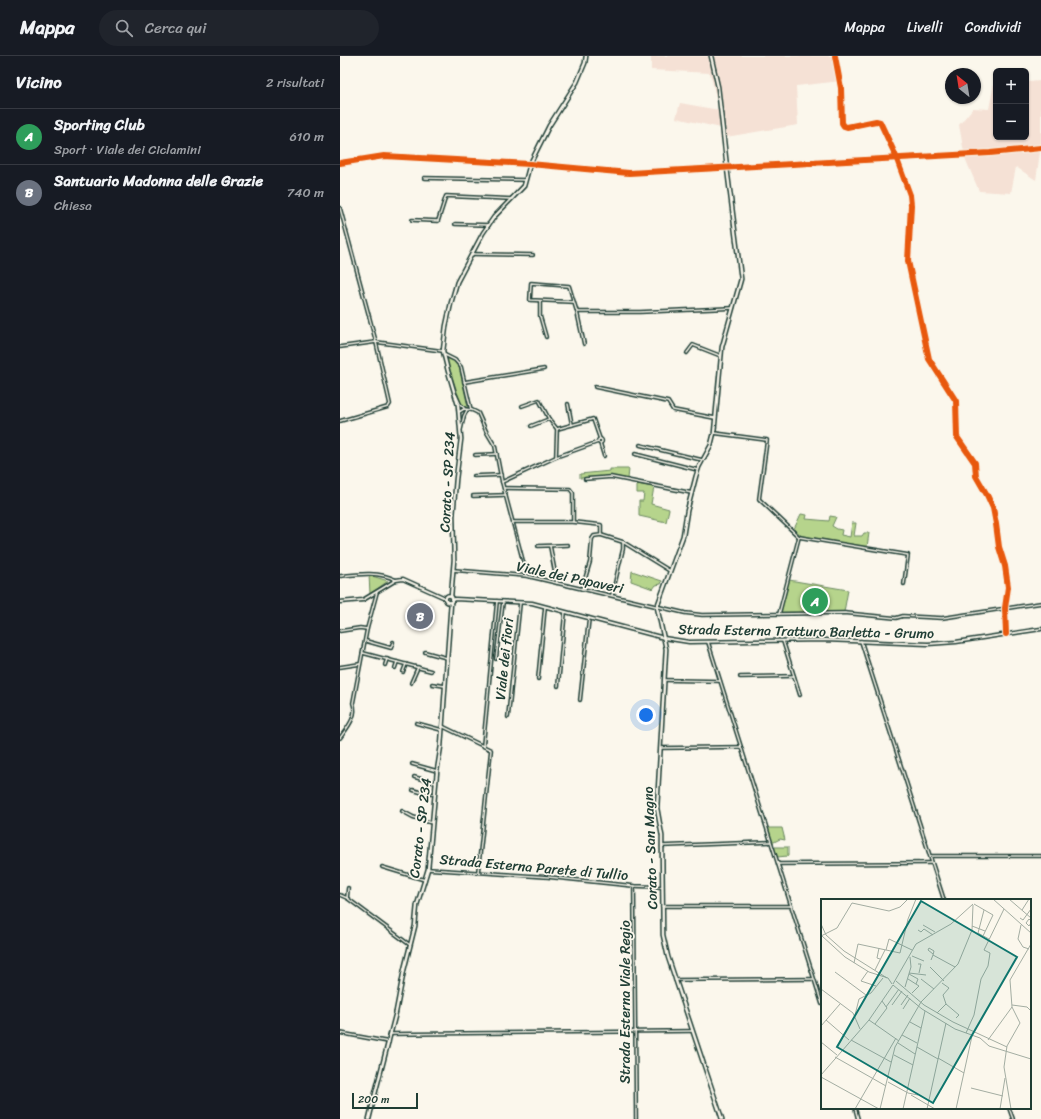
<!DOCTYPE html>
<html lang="it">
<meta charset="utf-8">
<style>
:root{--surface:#171b24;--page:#20242c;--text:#f1f3f6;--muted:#9ea1a6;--line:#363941;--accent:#0f766e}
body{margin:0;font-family:Sriracha,sans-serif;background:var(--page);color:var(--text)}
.controls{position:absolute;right:12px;top:12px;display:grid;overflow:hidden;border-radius:6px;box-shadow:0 1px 3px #0004}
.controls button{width:36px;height:36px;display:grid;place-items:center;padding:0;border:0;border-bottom:1px solid var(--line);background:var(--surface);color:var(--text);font:20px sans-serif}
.compass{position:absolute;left:605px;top:12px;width:36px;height:36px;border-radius:50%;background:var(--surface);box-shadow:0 1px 3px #0004;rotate:330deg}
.scale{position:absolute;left:12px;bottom:10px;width:66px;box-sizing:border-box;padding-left:4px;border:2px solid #1f3d34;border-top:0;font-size:11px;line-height:14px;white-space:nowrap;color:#1f3d34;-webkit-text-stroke:3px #fbf7ec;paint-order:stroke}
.you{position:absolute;left:306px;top:659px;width:14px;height:14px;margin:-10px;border:3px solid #fff;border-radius:50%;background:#1a73e8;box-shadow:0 0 0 6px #1a73e833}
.badge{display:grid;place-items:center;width:26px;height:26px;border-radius:50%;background:var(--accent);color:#fff;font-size:13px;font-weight:700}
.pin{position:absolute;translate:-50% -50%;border:2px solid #fff;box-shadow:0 1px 4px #0006}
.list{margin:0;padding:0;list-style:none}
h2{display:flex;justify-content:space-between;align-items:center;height:52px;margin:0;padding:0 16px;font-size:17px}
h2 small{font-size:13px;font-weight:400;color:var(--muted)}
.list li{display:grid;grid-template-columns:26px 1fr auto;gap:12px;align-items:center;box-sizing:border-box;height:56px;padding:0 16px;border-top:1px solid var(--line)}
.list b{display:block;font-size:15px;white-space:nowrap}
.list p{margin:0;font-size:13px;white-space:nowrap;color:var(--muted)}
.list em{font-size:13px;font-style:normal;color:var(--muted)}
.icon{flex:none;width:22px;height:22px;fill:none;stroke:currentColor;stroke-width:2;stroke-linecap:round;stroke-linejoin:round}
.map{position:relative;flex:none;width:701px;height:1063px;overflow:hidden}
header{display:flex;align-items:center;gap:24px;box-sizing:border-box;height:56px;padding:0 20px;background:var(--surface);border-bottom:1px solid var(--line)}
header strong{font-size:19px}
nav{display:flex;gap:22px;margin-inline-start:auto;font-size:14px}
.search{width:280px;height:36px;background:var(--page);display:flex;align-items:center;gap:10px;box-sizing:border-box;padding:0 14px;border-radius:22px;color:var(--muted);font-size:15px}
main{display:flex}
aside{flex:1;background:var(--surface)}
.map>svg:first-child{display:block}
</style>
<header>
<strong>Mappa</strong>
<div class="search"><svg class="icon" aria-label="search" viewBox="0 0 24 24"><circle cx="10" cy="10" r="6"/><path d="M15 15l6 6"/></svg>Cerca qui</div>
<nav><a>Mappa</a><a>Livelli</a><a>Condividi</a></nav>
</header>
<main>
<aside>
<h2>Vicino<small>2 risultati</small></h2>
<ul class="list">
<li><span class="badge" style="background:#2e9e5b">A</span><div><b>Sporting Club</b><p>Sport · Viale dei Ciclamini</p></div><em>610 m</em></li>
<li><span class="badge" style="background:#6b7280">B</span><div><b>Santuario Madonna delle Grazie</b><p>Chiesa</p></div><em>740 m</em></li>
</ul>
</aside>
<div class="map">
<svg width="701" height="1063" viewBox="0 0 701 1063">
<rect width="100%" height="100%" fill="#fbf7ec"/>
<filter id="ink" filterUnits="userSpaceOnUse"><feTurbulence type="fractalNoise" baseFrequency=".025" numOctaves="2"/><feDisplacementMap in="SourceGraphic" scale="8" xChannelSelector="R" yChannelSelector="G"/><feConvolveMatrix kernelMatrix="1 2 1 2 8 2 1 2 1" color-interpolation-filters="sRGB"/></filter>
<g filter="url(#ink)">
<g fill="#f5e1d5">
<polygon points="311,0 497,0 501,25 456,30 458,69 380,82 381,72 336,62 340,47 379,54 370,17 311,14"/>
<polygon points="701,25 701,95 700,96 696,124 676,111 671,137 639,135 625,102 619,69 633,52 649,53 654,27 656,27 656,81 686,81 686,26"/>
</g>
<g fill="#b6d48c" stroke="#6a8860">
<polygon points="106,302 114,305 119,311 128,351 125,351 121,348"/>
<polygon points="270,413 289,413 288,423 271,420 240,422 240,418 270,415"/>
<polygon points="297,428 314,431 311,448 329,453 326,466 299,460 299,445 303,445 304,437 297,437"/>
<polygon points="461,458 467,459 466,463 489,465 490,460 496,461 492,470 497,473 502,474 501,479 510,481 512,467 516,467 514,480 522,480 524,477 529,477 527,491 462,480 454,473"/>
<polygon points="292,515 322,525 321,528 316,529 313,533 291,525"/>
<polygon points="29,519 48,525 30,538"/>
<polygon points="449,524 508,534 504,556 440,557"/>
<polygon points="427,772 442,772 445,784 440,783 432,787"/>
<polygon points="433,791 448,791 448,800 437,801"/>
</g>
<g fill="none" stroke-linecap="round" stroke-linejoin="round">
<g stroke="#1f3d34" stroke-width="4.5">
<g id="minor">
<polyline points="495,0 501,32 502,67 504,70 507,71 536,65 540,66 555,98 570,139 571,149 568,205 589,303 616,345 617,381 635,407 636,420 647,439 653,452 656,468 659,491 665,510 668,531 665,552 666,578"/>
<polyline points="84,122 185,124"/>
<polyline points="0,152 36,286 50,348 48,351 0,365"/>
<polyline points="72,164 98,165 106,140 171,143"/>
<polyline points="115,168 149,169"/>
<polyline points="132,198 193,199"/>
<polyline points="200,245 200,260 206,281"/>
<polyline points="234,246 190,244 191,227 229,230 237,256 244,288"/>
<polyline points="237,256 300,256 393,252"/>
<polyline points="0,291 36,286 103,295"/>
<polyline points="347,297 353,289 381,300"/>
<polyline points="105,299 115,304 121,311 131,354"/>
<polyline points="124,326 204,313"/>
<polyline points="255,331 328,346 333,354 375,362"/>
<polyline points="116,339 120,348 124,352"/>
<polyline points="228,348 232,369"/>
<polyline points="182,350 199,344 209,363 217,373 216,401"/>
<polyline points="119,356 124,353 132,354 138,357 146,375 155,390 162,426 187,520"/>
<polyline points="191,370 209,363"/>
<polyline points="121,373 124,360 127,354"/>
<polyline points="217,373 253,363 260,383"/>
<polyline points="374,377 427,384 419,443 459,481 568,499 564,528"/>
<circle cx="260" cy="385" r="2"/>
<polyline points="260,387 264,400"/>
<polyline points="300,389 362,404"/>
<polyline points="295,398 358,414"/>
<polyline points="135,399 157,398"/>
<polyline points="134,420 161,419"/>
<polyline points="245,423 271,421 352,437"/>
<polyline points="162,426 216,401 258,386"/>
<polyline points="164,432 230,433 233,437 233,466"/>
<polyline points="133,440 166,439"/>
<polyline points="173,466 233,466 261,469 261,479 254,480 252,483 250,506 242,533"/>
<polyline points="261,479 283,486 330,515"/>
<polyline points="198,490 228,489"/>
<polyline points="210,490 217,527"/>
<polyline points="113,514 187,520 345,557 362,559 505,557 556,562 563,560 602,562 701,547"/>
<path d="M0,520c18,-2 39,-5 56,4"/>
<polyline points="272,539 283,493 283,486"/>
<polyline points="439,558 459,481"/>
<polyline points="0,575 20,572 27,573"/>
<polyline points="26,585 51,592 53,586"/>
<polyline points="443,585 460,639"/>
<polyline points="521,585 604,844"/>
<polyline points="368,586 482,948"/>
<polyline points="85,596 107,602"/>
<polyline points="23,597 91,615"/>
<polyline points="156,603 163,546"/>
<polyline points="45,609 47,603"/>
<polyline points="0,611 20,608"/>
<polyline points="55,612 57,606"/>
<polyline points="63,616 66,608"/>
<polyline points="400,621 454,620"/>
<polyline points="198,623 205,551"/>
<polyline points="324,624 380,625"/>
<polyline points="71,627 78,611"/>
<polyline points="92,628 105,630"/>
<polyline points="218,630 225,556"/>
<polyline points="240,644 249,562"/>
<polyline points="168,661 180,547"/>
<polyline points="76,667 102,674"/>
<polyline points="102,670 151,694 138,816"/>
<path d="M0,682c7,-10 18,-22 13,-35l14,-74 10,-37"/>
<polyline points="143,690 157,545"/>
<polyline points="321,692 401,691"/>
<polyline points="72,708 97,715"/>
<polyline points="74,721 96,727"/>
<polyline points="73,734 87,738 95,738"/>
<polyline points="62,755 73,761 92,767"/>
<polyline points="322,790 430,786"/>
<polyline points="590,800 701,800"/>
<polyline points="438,808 592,807"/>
<polyline points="42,811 85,824"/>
<polyline points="88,813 208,821 294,830 322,831"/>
<polyline points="294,830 296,1063"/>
<polyline points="0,839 7,842 70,889"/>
<polyline points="7,842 8,832"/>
<polyline points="322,850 451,850"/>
<polyline points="335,924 473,923"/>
<polyline points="0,977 49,986"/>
<polyline points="51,978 352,975"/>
<polyline points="515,1052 518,1063"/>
<polyline points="669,1052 673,1063"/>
</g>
</g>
<g stroke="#1f3d34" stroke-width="5">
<g id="tertiary">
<polyline points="112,544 115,543 192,547 324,582 349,586 485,584 588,588 616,586 701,573"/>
<polyline points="0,546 23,544 56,524 63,523 103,541 106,544"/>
</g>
</g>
<g stroke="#1f3d34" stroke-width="5.5">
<g id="secondary">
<polyline points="371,0 378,31 387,112 401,223 382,291 374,377 371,389 359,411 356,420 347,455 343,480 317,551 326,593 317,752 322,780 322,790 323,879 328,901 382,1063"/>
<circle cx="109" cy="543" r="3.5"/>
<polyline points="111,540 114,504 113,460 116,423 121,383 118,349 108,315 103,295 106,270 111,247 117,226 143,177 154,161 184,130 190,108 209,70 237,26 245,7 246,0"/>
<polyline points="29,1063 36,1034 56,956 64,914 75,870 77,849 88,813 97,715 101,690 111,546"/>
</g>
</g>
<use href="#minor" stroke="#fbf7ec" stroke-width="1.5"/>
<use href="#tertiary" stroke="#fbf7ec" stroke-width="2"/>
<use href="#secondary" stroke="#fbf7ec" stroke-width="2.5"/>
<g stroke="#fbf7ec" stroke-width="8">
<g id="cycleway">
<polyline points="495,0 501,32 502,67 504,70 507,71 536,65 540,66 555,98 570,139 571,149 568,205 589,303 616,345 617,381 635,407 636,420 647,439 653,452 656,468 659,491 665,510 668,531 665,552 666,578"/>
<polyline points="0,107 44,100 190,108 289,117 650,97 701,92"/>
</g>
</g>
<use href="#cycleway" stroke="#e8590c" stroke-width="6"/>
</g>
</g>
<g text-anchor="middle" stroke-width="3.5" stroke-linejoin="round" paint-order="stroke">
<g font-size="14" fill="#1f3d34" stroke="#fbf7ec">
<text transform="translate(107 426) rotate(-87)" y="5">Corato - SP 234</text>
<text transform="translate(230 521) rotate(12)" y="5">Viale dei Papaveri</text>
<text transform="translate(466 575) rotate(1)" y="5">Strada Esterna Tratturo Barletta - Grumo</text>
<text transform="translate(164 603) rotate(-84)" y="5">Viale dei fiori</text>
<text transform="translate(80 772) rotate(-83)" y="5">Corato - SP 234</text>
<text transform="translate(310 792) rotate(-92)" y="5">Corato - San Magno</text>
<text transform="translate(194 811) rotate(5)" y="5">Strada Esterna Parete di Tullio</text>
<text transform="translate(285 946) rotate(-90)" y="5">Strada Esterna Viale Regio</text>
</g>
</g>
<g transform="translate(481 843)">
<rect width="210" height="210" fill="#fbf7ec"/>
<path fill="none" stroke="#a3ada2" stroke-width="1" d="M172,0l38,34M188,0l22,19M153,5l19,11 -10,21M163,11l-6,23 11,6M201,11l7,-11M199,19l3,2 8,-11M210,22l-2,-2 -3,4 3,3 2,-3M0,25l5,11 18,16 43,27M102,26l12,7M200,26l-3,14 5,8 6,2M151,27l13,5M97,31l3,2 3,-3 9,6M0,37l16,-8 15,-25 37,8 11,-4 8,-8M1,37l23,21 24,15 19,6 4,6M58,49l-2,10 3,1M65,51l3,-11 23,11M112,56l22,12M91,57l12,5M110,61l2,-5 1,-4 -5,-3 -1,2 5,4M33,64l4,-19 42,9 8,-34 8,-20M97,65h3l-2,9M109,68l14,14M54,71l10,-20M47,72l-7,10 15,5M14,73l31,23M88,74l17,2M88,75l9,5 -2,5M87,80l11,7 -7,7M100,80l13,10M75,82l28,24 29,17 54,25M121,84l7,5 -6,7 3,9 13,11 -3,3M72,85l23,-40 35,-20 22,-20M72,86l29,24 33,20 25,9 9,8 42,13M84,88l6,-20 -1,-10M0,90l32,24 7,16M71,106l10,-14M80,106l7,-10M191,106l15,2 4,4M65,108l13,-18M82,110l7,-11M116,114l9,-9M34,116l4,-16 12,-6 12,-15M5,121l23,20M48,121l30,21M89,123l11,6M54,125l12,-16 -5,-7M0,127l19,-22M145,134l8,-18 7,-36 7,-13 2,-13 -6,-3 20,-41M81,136l15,8M30,141l40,22M167,141l24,-33M0,143l16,13M77,144l17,11M96,148l21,12M73,156l19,10M14,158l51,29M117,159l26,15M0,176l48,-55 24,-35M0,178l58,32M67,183l20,11 10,2M150,189l32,8M90,196l24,14M34,210l41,-71M59,210l15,-62 26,-45 37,-38 14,-34 1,-25M82,210l22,-98M106,210l19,-86M135,210l16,-73M179,210l5,-31M190,210l-7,-42 3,-21 13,-23 -8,-16 -2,-27 21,-36"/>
<path fill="#0f766e" fill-opacity="0.15" stroke="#0f766e" stroke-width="2" d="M100,2l96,56 -84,146 -96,-56z"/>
<rect width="210" height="210" fill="none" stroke="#1f3d34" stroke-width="2"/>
</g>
</svg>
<div class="controls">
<button>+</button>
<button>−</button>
</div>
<svg class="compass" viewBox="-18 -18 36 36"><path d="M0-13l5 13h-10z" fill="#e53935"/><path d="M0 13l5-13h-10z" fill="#9ea1a6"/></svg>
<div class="scale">200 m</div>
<div class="you"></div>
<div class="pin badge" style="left:475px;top:545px;background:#2e9e5b">A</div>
<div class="pin badge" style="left:80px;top:560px;background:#6b7280">B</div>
</div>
</main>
